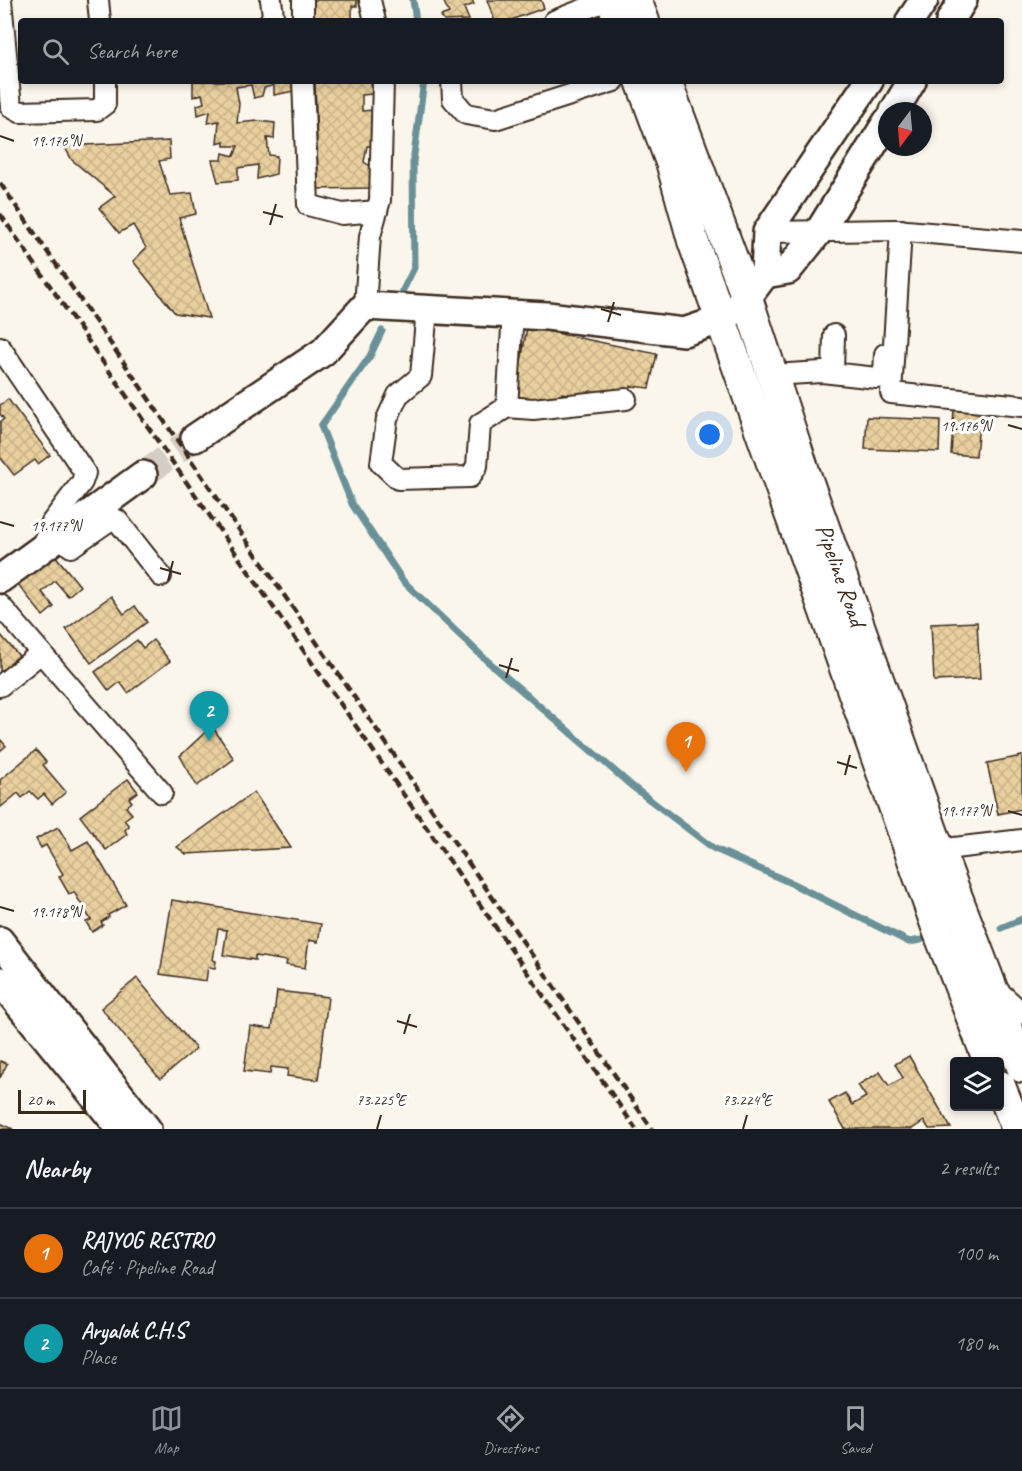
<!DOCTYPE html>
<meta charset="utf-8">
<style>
:root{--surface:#171b24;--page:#20242c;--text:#f1f3f6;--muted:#9ea1a6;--line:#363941;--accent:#8c9099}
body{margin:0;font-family:Caveat,sans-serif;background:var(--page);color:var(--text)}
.controls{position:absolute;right:18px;bottom:18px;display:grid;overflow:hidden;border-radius:6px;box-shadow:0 3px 9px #0003}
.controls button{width:54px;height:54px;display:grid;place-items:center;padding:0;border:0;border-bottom:2px solid var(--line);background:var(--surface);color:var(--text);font:30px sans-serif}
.compass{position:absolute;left:878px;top:102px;width:54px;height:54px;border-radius:50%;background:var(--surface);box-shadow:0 3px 9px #0003;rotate:196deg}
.scale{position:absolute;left:18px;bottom:15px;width:68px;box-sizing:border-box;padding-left:6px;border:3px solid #3b2a1e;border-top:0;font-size:16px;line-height:21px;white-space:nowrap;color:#3b2a1e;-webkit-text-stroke:4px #fff;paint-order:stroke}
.you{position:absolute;left:710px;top:435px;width:21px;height:21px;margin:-15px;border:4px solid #fff;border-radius:50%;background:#1a73e8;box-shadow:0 0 0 9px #1a73e833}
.badge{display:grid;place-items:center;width:39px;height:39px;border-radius:50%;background:var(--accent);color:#fff;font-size:20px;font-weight:700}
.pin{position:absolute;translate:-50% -50px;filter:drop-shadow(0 2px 3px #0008)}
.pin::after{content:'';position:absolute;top:32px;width:21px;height:18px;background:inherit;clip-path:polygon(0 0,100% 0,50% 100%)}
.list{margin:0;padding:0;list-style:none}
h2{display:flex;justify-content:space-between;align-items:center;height:78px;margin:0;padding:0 24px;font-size:26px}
h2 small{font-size:20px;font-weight:400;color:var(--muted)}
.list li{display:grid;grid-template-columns:39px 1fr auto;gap:18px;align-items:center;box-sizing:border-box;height:90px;padding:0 24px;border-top:2px solid var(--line)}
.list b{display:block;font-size:22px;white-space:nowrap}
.list p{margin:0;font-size:20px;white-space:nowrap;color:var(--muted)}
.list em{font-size:20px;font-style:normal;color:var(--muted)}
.icon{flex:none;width:33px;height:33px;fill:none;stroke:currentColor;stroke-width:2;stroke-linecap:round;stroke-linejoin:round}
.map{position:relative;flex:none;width:1022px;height:1129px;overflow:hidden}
.search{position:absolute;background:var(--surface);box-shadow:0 3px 9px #0003;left:18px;right:18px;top:18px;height:66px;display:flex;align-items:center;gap:15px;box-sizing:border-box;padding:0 21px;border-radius:6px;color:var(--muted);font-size:22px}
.sheet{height:258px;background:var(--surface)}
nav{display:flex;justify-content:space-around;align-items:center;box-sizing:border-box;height:84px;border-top:2px solid var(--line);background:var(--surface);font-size:16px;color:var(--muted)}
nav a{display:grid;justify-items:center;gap:3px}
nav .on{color:var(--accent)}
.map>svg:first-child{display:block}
</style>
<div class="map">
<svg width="1022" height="1129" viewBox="0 0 1022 1129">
<defs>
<pattern id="building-cross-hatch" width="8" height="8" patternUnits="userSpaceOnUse" patternTransform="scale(1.5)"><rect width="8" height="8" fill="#e9d09f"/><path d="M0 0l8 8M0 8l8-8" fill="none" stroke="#c9b388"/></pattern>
</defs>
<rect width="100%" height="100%" fill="#fbf6ec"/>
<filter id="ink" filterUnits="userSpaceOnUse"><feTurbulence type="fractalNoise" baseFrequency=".0167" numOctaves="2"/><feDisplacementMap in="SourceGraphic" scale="12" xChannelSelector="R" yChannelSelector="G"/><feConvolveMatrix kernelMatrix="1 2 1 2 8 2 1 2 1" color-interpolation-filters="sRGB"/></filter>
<g filter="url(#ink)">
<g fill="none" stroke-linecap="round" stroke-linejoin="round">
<g stroke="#6a9198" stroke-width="7">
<polyline points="413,0 416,21"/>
<polyline points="403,290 414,268 413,162 424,81"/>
<polyline points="382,331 370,356 321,426 352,504 403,581 484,658 633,787 713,848 791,883 909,942 921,940"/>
<polyline points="1001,928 1022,919"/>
</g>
</g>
<g fill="url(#building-cross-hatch)" stroke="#3b2a1e" stroke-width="1.5">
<polygon points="313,0 357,0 357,6 352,6 352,21 313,21"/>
<polygon points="443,0 472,0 474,4 464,8 469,20 444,21 441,16 449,13"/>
<polygon points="487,0 541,0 544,8 508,21 495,21"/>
<polygon points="193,81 294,81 294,91 274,95 274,85 264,88 262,96 254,98 251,85 236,87 239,104 237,123 258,121 275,123 274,139 267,138 269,155 277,156 276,174 257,179 258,165 238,168 238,180 218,182 212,160 222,160 223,153 234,156 238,146 224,146 224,141 217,143 219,121 208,123 210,111 198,115 197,105 204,103 202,94 193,97"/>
<polygon points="315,81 371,81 372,94 362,95 362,111 372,110 374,146 367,146 364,162 373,168 373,188 314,189 314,177 318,177"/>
<polygon points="169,141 170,159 159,161 170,195 192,193 196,214 179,218 209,318 175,313 133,261 146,248 133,225 119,233 99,208 115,196 72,160 64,146"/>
<polygon points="527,327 657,354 649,388 631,386 630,396 591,391 590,397 562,393 561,401 514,402"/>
<polygon points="8,399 50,455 38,464 35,460 14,475 0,457 0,422 4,419 0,414 0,405"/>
<polygon points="954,410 980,413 976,456 951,454"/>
<polygon points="867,417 940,420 939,452 865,449"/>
<polygon points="54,554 80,586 68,596 55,581 42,592 54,607 43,616 17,583"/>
<polygon points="111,596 124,614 135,606 147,622 91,663 66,629"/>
<polygon points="977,622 980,679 934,681 931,624"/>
<polygon points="0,634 19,656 10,663 14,668 0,680"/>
<polygon points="137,640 143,648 153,640 170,661 128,693 120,682 109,691 95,672"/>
<polygon points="212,726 234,759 197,786 180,756"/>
<polygon points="0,739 6,746 0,751"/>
<polygon points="36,750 46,762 43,765 66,792 52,804 44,794 38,799 30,791 22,798 18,793 1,807 0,780"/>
<polygon points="1022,756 1022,809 998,814 987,763"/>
<polygon points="128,779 138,792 129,798 132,802 126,807 132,814 124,820 129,826 125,830 127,834 106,850 80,816"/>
<polygon points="254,792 291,848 186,854 177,847"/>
<polygon points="58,827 72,850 88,841 126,905 108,915 109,917 101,922 103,925 92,932 86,922 91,920 74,892 69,894 59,877 63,874 46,845 41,848 36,839"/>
<polygon points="172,900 321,924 318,942 309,940 305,968 286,965 287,961 255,956 255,960 223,955 227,930 218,929 213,960 216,961 215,968 208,967 206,981 160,974"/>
<polygon points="137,978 196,1049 160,1079 101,1008"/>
<polygon points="277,991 328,997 318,1080 287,1076 288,1069 271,1067 270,1074 244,1071 250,1026 272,1029"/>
<polygon points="909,1056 951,1128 929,1129 924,1121 912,1129 845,1129 829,1102 845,1093 852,1105 866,1097 858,1085 880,1072 889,1086 903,1078 895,1064"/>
<polygon points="0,1061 7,1064 0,1078"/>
<polygon points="0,1123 13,1129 0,1129"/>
</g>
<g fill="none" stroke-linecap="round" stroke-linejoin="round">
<polyline stroke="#d5cdc3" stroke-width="27" stroke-dasharray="27 14" stroke-linecap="butt" points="143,475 195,438"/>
<g stroke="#3b2a1e" stroke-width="24">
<g id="street">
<polyline points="1,0 11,107 20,112 97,110 105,104 105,81"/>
<polyline points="98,0 100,21"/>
<polyline points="370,0 375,21"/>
<polyline points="270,21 273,15 271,0"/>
<polyline points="303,21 303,0"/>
<polyline points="554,21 608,0"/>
<polyline points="303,81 308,205 342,214 377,211"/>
<polyline points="452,81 453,99 466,114 495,119 614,81"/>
<polyline points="901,230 891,393 1022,406"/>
<polyline points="767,232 895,230 1022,241"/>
<polyline points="365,306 370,236 380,200 383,81"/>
<polyline points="427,309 421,376 398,395 387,419 381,463 398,479 470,477 477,466 480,424 507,407 513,313"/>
<polyline points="0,347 85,473 82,482 52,522 40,550"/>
<polyline points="833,373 834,335"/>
<polyline points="772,375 822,372 877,378 884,373 885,354"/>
<polyline points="507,407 533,409 626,399"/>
<polyline points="59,536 71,547 110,520 117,520 161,576"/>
<polyline points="0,605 162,793"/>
<polyline points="0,686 41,653"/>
<polyline points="929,851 1022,840"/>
<polyline points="995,988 1022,1013"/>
</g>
</g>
<g stroke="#3b2a1e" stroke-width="32">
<g id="secondary">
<polyline points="910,21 924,0"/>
<polyline points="950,21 963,0"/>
<polyline points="894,111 912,81"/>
<polyline points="765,274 788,270 820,230 887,122"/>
<polyline points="195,438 323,352 365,306 547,316 684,332 723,319 747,298 765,274 767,232 869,81"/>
<polyline points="0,579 143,475"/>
<polyline points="0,941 147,1129"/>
<polyline points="0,981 121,1129"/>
</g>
</g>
<g stroke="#3b2a1e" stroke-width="34">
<g id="primary">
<polyline points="612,0 619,21"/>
<polyline points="636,0 644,21"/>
<polyline points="641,81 672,165 693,241 938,930 989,1062"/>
<path id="s1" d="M666,81l81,217 58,176 134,376 83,217"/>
<polyline points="1000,1086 1017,1129"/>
</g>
</g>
<use href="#street" stroke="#fff" stroke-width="20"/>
<use href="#secondary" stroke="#fff" stroke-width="27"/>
<use href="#primary" stroke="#fff" stroke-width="30"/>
<g stroke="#3b2a1e" stroke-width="4.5" stroke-dasharray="9 4.5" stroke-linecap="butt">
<polyline points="0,183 652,1129"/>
<polyline points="0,214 636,1129"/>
</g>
</g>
</g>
<path fill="none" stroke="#3b2a1e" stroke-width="2" d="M0,136l14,5M263,212l20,5M270,225l6,-21M601,309l20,6M608,322l6,-20M1008,425l14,4M0,522l14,4M160,568l21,6M168,581l5,-20M499,665l20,6M506,678l6,-20M837,762l20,6M845,775l5,-20M1008,811l14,4M0,907l14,4M397,1021l20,6M404,1034l6,-20M377,1129l4,-14M743,1129l4,-14"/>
<g text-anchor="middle" stroke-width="6" stroke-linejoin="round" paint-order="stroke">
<g font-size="24" fill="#3b2a1e" stroke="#fff">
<text dy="8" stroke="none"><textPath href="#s1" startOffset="524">Pipeline Road</textPath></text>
</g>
</g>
<g font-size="15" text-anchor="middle" fill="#3b2a1e" stroke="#fff" stroke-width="6" stroke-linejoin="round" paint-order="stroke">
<text x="56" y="146">19.176°N</text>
<text x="966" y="431">19.176°N</text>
<text x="56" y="531">19.177°N</text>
<text x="966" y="816">19.177°N</text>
<text x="56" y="917">19.178°N</text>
<text x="381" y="1105">73.225°E</text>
<text x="747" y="1105">73.224°E</text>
</g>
</svg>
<div class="controls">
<button><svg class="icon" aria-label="layers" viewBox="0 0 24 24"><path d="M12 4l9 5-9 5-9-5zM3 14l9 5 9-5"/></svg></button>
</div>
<svg class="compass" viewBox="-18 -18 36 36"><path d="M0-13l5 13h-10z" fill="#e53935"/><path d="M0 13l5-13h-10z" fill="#9ea1a6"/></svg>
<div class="scale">20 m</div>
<div class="you"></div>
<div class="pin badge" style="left:686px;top:772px;background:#e8710a">1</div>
<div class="pin badge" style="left:209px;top:741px;background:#0f9aa8">2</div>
<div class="search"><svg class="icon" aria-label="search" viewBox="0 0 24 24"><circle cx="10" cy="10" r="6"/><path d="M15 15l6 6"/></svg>Search here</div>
</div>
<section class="sheet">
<h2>Nearby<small>2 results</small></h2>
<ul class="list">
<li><span class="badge" style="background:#e8710a">1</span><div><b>RAJYOG RESTRO</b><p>Café · Pipeline Road</p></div><em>100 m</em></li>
<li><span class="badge" style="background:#0f9aa8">2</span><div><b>Aryalok C.H.S</b><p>Place</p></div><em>180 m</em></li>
</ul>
</section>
<nav>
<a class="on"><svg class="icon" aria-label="map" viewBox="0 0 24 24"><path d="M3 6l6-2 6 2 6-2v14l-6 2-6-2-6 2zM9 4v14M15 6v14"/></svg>Map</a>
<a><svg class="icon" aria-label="directions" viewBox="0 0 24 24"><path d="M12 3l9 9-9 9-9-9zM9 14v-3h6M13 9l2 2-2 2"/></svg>Directions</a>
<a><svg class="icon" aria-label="saved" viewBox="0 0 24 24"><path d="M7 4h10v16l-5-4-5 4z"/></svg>Saved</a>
</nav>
